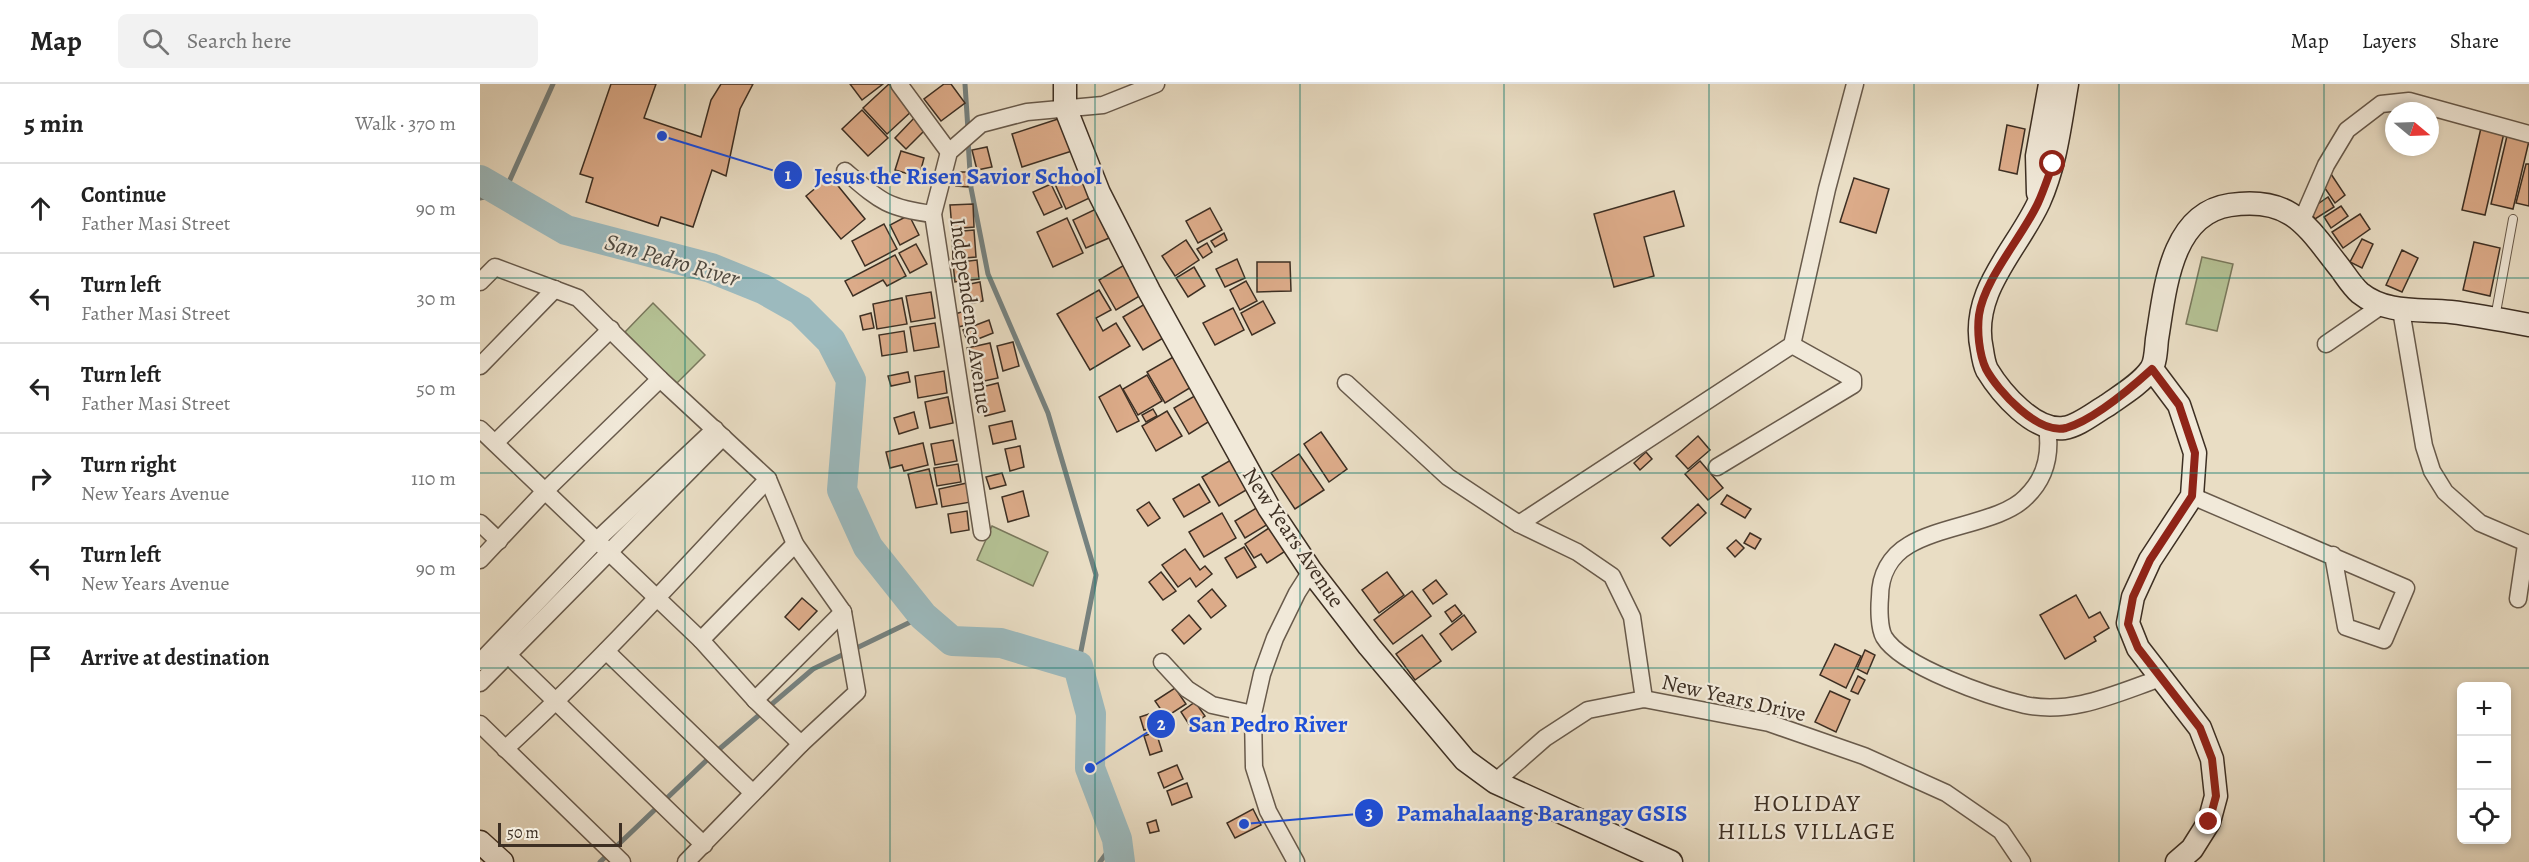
<!DOCTYPE html>
<meta charset="utf-8">
<style>
:root{--surface:#fff;--page:#f2f2f2;--text:#222;--muted:#767676;--line:#e0e0e0}
body{margin:0;font-family:Alegreya,serif;background:var(--page);color:var(--text)}
.controls{position:absolute;right:18px;bottom:18px;display:grid;overflow:hidden;border-radius:9px;box-shadow:0 3px 9px #0003}
.controls button{width:54px;height:54px;display:grid;place-items:center;padding:0;border:0;border-bottom:2px solid var(--line);background:var(--surface);color:var(--text);font:30px sans-serif}
.compass{position:absolute;left:1905px;top:18px;width:54px;height:54px;border-radius:50%;background:var(--surface);box-shadow:0 3px 9px #0003;rotate:109deg}
.scale{position:absolute;left:18px;bottom:15px;width:124px;box-sizing:border-box;padding-left:6px;border:3px solid #3d2f23;border-top:0;font-size:16px;line-height:21px;white-space:nowrap;color:#3d2f23;-webkit-text-stroke:4px #f1e9d9;paint-order:stroke}
.stop{position:absolute;width:18px;height:18px;margin:-14px;border:4px solid #8f2418;border-radius:50%;background:#fff}
.stop.end{background:#8f2418;border-color:#fff;box-shadow:0 2px 6px #0008}
.list{margin:0;padding:0;list-style:none}
h2{display:flex;justify-content:space-between;align-items:center;height:78px;margin:0;padding:0 24px;font-size:26px}
h2 small{font-size:20px;font-weight:400;color:var(--muted)}
.list li{display:grid;grid-template-columns:39px 1fr auto;gap:18px;align-items:center;box-sizing:border-box;height:90px;padding:0 24px;border-top:2px solid var(--line)}
.list b{display:block;font-size:22px;white-space:nowrap}
.list p{margin:0;font-size:20px;white-space:nowrap;color:var(--muted)}
.list em{font-size:20px;font-style:normal;color:var(--muted)}
.icon{flex:none;width:33px;height:33px;fill:none;stroke:currentColor;stroke-width:2;stroke-linecap:round;stroke-linejoin:round}
.map{position:relative;flex:none;width:2049px;height:778px;overflow:hidden}
header{display:flex;align-items:center;gap:36px;box-sizing:border-box;height:84px;padding:0 30px;background:var(--surface);border-bottom:2px solid var(--line)}
header strong{font-size:28px}
nav{display:flex;gap:33px;margin-inline-start:auto;font-size:21px}
.search{width:420px;height:54px;background:var(--page);display:flex;align-items:center;gap:15px;box-sizing:border-box;padding:0 21px;border-radius:9px;color:var(--muted);font-size:22px}
main{display:flex}
aside{flex:1;background:var(--surface)}
.map>svg:first-child{display:block}
</style>
<header>
<strong>Map</strong>
<div class="search"><svg class="icon" aria-label="search" viewBox="0 0 24 24"><circle cx="10" cy="10" r="6"/><path d="M15 15l6 6"/></svg>Search here</div>
<nav><a>Map</a><a>Layers</a><a>Share</a></nav>
</header>
<main>
<aside>
<h2>5 min<small>Walk · 370 m</small></h2>
<ul class="list">
<li><svg class="icon" aria-label="ahead" viewBox="0 0 24 24"><path d="M12 20V5M6 11l6-6 6 6"/></svg><div><b>Continue</b><p>Father Masi Street</p></div><em>90 m</em></li>
<li><svg class="icon" aria-label="left" viewBox="0 0 24 24"><path d="M17 20v-9H6M10 6l-5 5 5 5"/></svg><div><b>Turn left</b><p>Father Masi Street</p></div><em>30 m</em></li>
<li><svg class="icon" aria-label="left" viewBox="0 0 24 24"><path d="M17 20v-9H6M10 6l-5 5 5 5"/></svg><div><b>Turn left</b><p>Father Masi Street</p></div><em>50 m</em></li>
<li><svg class="icon" aria-label="right" viewBox="0 0 24 24"><path d="M7 20v-9h11M14 6l5 5-5 5"/></svg><div><b>Turn right</b><p>New Years Avenue</p></div><em>110 m</em></li>
<li><svg class="icon" aria-label="left" viewBox="0 0 24 24"><path d="M17 20v-9H6M10 6l-5 5 5 5"/></svg><div><b>Turn left</b><p>New Years Avenue</p></div><em>90 m</em></li>
<li><svg class="icon" aria-label="arrive" viewBox="0 0 24 24"><path d="M6 21V4h12l-3 4 3 4H6"/></svg><div><b>Arrive at destination</b></div></li>
</ul>
</aside>
<div class="map">
<svg width="2049" height="778" viewBox="0 0 2049 778">
<rect width="100%" height="100%" fill="#e9ddc4"/>
<filter id="stains"><feTurbulence type="fractalNoise" baseFrequency=".00333" numOctaves="4"/><feColorMatrix values="0 0 0 0 .2 0 0 0 0 .09 0 0 0 0 .02 0 0 0 .5 -.17"/></filter>
<radialGradient id="worn" r=".72"><stop offset=".6" stop-color="#630" stop-opacity="0"/><stop offset="1" stop-color="#630" stop-opacity=".3"/></radialGradient>
<g fill="#b5c295" stroke="#79785c" stroke-width="1.5">
<polygon points="1722,173 1753,180 1737,247 1706,240"/>
<polygon points="173,219 225,271 196,300 145,248"/>
<polygon points="512,442 568,468 553,502 497,476"/>
</g>
<g fill="none" stroke-linecap="round" stroke-linejoin="round">
<g stroke="#768280" stroke-width="5">
<polyline points="485,0 488,46"/>
<polyline points="488,56 491,104 508,190 568,329 616,491 598,582"/>
<polyline points="0,114 24,109 73,0"/>
<polyline points="120,778 230,673 333,585 443,532"/>
<polyline points="620,778 637,755"/>
</g>
<polyline stroke="#9cbabe" stroke-width="30" points="0,96 86,146 231,184 283,205 320,226 351,257 371,296 362,406 388,463 443,532 472,557 521,559 598,582 611,630 610,684 637,755 640,778"/>
</g>
<g fill="#dcab89" stroke="#3d2f23" stroke-width="1.5">
<polygon points="131,0 176,0 164,34 221,53 231,16 241,0 273,0 260,25 246,92 232,86 213,143 181,133 178,142 106,118 113,94 100,90"/>
<polygon points="370,0 403,0 382,16"/>
<polygon points="409,0 434,25 407,50 383,24"/>
<polygon points="464,0 471,0 485,19 461,37 444,15"/>
<polygon points="382,26 408,54 388,72 362,45"/>
<polygon points="436,32 447,44 426,65 415,54"/>
<polygon points="581,34 592,67 542,83 532,50"/>
<polygon points="1527,41 1545,45 1537,90 1519,86"/>
<polygon points="2001,44 2024,49 2005,131 1982,126"/>
<polygon points="2027,52 2049,57 2033,125 2011,120"/>
<polygon points="507,63 512,83 497,86 492,66"/>
<polygon points="421,67 444,74 439,93 415,86"/>
<polygon points="2046,80 2049,80 2049,122 2036,119"/>
<polygon points="605,86 616,111 586,125 575,100"/>
<polygon points="477,88 489,88 488,103 476,102"/>
<polygon points="1851,90 1865,111 1855,119 1840,97"/>
<polygon points="350,92 385,135 361,155 326,112"/>
<polygon points="1374,94 1409,105 1396,149 1360,138"/>
<polygon points="571,100 582,123 564,131 553,108"/>
<polygon points="1194,107 1204,142 1164,153 1174,192 1134,203 1114,130"/>
<polygon points="1848,113 1854,123 1835,135 1829,126"/>
<polygon points="493,120 494,143 472,145 470,121"/>
<polygon points="1861,122 1868,132 1851,144 1844,133"/>
<polygon points="730,124 742,146 718,159 706,137"/>
<polygon points="616,125 629,154 606,164 593,136"/>
<polygon points="1880,130 1890,145 1863,164 1852,148"/>
<polygon points="429,131 439,151 420,161 410,141"/>
<polygon points="587,134 603,169 573,183 557,148"/>
<polygon points="404,140 417,165 385,182 372,157"/>
<polygon points="494,146 496,173 473,175 472,148"/>
<polygon points="744,149 747,156 735,163 731,157"/>
<polygon points="1882,155 1893,160 1882,184 1870,178"/>
<polygon points="706,156 719,176 695,192 682,172"/>
<polygon points="1994,158 2020,164 2010,212 1983,206"/>
<polygon points="727,159 732,168 723,174 717,165"/>
<polygon points="436,160 447,180 430,189 419,169"/>
<polygon points="1922,166 1938,174 1922,208 1906,201"/>
<polygon points="415,171 426,192 407,202 403,196 373,212 365,197"/>
<polygon points="757,175 765,194 745,203 736,185"/>
<polygon points="497,176 499,195 475,198 473,179"/>
<polygon points="777,178 810,178 811,207 777,208"/>
<polygon points="646,180 663,210 636,226 619,196"/>
<polygon points="714,183 725,202 708,213 696,194"/>
<polygon points="766,197 777,217 760,226 750,206"/>
<polygon points="500,198 503,217 484,221 480,202"/>
<polygon points="619,206 631,226 616,234 623,247 636,239 650,262 610,286 577,230"/>
<polygon points="451,208 455,234 431,238 426,212"/>
<polygon points="422,214 427,240 397,245 393,220"/>
<polygon points="670,217 690,250 663,266 643,233"/>
<polygon points="783,217 795,239 772,251 761,229"/>
<polygon points="753,224 764,246 735,261 723,239"/>
<polygon points="488,226 491,240 478,243 475,230"/>
<polygon points="391,229 394,244 383,246 380,232"/>
<polygon points="509,236 513,249 488,259 483,246"/>
<polygon points="455,239 459,263 434,267 430,243"/>
<polygon points="424,247 427,268 402,272 399,251"/>
<polygon points="533,258 539,282 523,287 517,262"/>
<polygon points="510,259 518,294 495,299 487,264"/>
<polygon points="695,272 713,302 685,319 667,288"/>
<polygon points="464,287 467,309 438,314 435,292"/>
<polygon points="428,288 430,298 411,302 408,292"/>
<polygon points="667,291 682,317 658,331 643,305"/>
<polygon points="518,299 525,327 505,332 498,304"/>
<polygon points="640,301 659,337 637,348 619,313"/>
<polygon points="718,310 733,335 709,350 694,324"/>
<polygon points="468,313 473,339 450,344 445,318"/>
<polygon points="673,325 677,332 666,338 662,331"/>
<polygon points="687,327 702,352 676,367 662,342"/>
<polygon points="434,328 438,344 419,350 414,334"/>
<polygon points="532,337 536,355 513,360 509,342"/>
<polygon points="841,348 867,385 849,398 824,360"/>
<polygon points="1218,352 1230,366 1208,385 1196,372"/>
<polygon points="473,356 477,377 455,381 451,360"/>
<polygon points="443,359 448,381 424,387 422,381 410,384 406,368"/>
<polygon points="540,362 544,383 530,387 525,365"/>
<polygon points="1166,368 1172,375 1160,386 1154,379"/>
<polygon points="819,370 844,406 815,425 791,389"/>
<polygon points="756,373 773,402 739,422 722,393"/>
<polygon points="1220,377 1243,404 1228,416 1205,390"/>
<polygon points="478,380 481,398 457,402 454,384"/>
<polygon points="449,385 457,420 436,424 428,390"/>
<polygon points="522,389 526,401 510,405 506,393"/>
<polygon points="487,399 491,418 462,423 459,405"/>
<polygon points="719,400 730,418 704,433 693,415"/>
<polygon points="543,407 549,432 528,438 522,413"/>
<polygon points="1247,411 1271,425 1265,434 1241,420"/>
<polygon points="669,418 680,434 668,442 657,426"/>
<polygon points="783,420 793,437 765,454 755,437"/>
<polygon points="1218,420 1226,429 1190,462 1182,454"/>
<polygon points="487,427 489,446 471,449 468,430"/>
<polygon points="742,429 756,454 724,473 709,448"/>
<polygon points="795,440 810,464 787,479 781,470 774,474 765,460"/>
<polygon points="1270,449 1281,455 1275,465 1264,459"/>
<polygon points="1256,456 1264,464 1255,473 1247,464"/>
<polygon points="764,463 776,483 757,494 745,474"/>
<polygon points="705,465 720,486 725,482 732,490 716,503 710,494 698,503 682,481"/>
<polygon points="681,488 696,507 683,516 669,498"/>
<polygon points="907,488 924,511 899,529 882,506"/>
<polygon points="956,496 967,510 953,520 943,506"/>
<polygon points="732,505 746,522 731,534 718,517"/>
<polygon points="932,507 951,532 913,560 894,536"/>
<polygon points="1596,511 1609,534 1620,528 1629,544 1614,553 1616,557 1585,575 1560,531"/>
<polygon points="322,514 337,527 319,546 305,533"/>
<polygon points="975,521 982,530 972,538 965,528"/>
<polygon points="709,531 721,545 704,560 692,546"/>
<polygon points="984,531 996,548 972,566 960,550"/>
<polygon points="942,551 961,577 935,596 916,570"/>
<polygon points="1355,560 1381,572 1366,604 1340,591"/>
<polygon points="1385,566 1395,571 1387,590 1377,585"/>
<polygon points="1378,592 1385,596 1378,610 1371,607"/>
<polygon points="695,604 706,620 686,633 675,617"/>
<polygon points="1350,607 1370,616 1356,648 1335,638"/>
<polygon points="715,618 725,632 710,642 701,628"/>
<polygon points="669,630 673,644 664,646 660,633"/>
<polygon points="676,648 682,667 670,671 664,652"/>
<polygon points="697,681 703,695 684,704 678,689"/>
<polygon points="707,699 712,713 692,721 687,707"/>
<polygon points="773,725 781,741 755,754 747,739"/>
<polygon points="676,736 679,747 670,749 667,739"/>
</g>
<g fill="none" stroke-linecap="round" stroke-linejoin="round">
<g stroke="#685a4b" stroke-width="10">
<polyline id="lane" points="2015,234 2033,135"/>
</g>
<g stroke="#685a4b" stroke-width="19">
<g id="street">
<polyline points="419,0 469,68"/>
<path d="M365,87c34,29 41,37 88,43"/>
<polyline points="1822,136 1846,81 1867,46 1901,20 1929,17 2049,50"/>
<polyline points="0,198 15,183 98,214 180,295 288,395 315,460 363,528 377,608 321,660 206,778"/>
<polyline points="1921,226 1944,362 1952,387 1965,408 2000,439 2049,460"/>
<polyline points="1846,260 1901,222"/>
<polyline points="0,282 75,205"/>
<polyline points="866,299 968,393 1039,440 1097,468 1132,492 1152,533 1164,615"/>
<path d="M1567,343c4,26 -1,51 -21,70 -24,25 -84,28 -117,48 -19,11 -29,30 -29,52 -1,11 -1,31 4,40 18,30 107,60 141,68 48,10 92,-12 136,-27"/>
<polyline points="0,345 221,556 275,616 321,660"/>
<polyline points="15,359 131,245"/>
<polyline points="1237,383 1373,301 1373,295 1312,261"/>
<polyline points="1712,412 1926,504 1904,556 1866,543 1853,471"/>
<polyline points="0,439 19,457"/>
<polyline points="1039,440 1312,261 1347,105 1375,0"/>
<polyline points="502,448 453,130 469,68 501,40 547,28 623,21 676,0"/>
<polyline points="0,476 65,407 180,295"/>
<polyline points="2038,515 2046,461"/>
<polyline points="221,556 315,460"/>
<polyline points="126,567 273,709"/>
<polyline points="28,571 224,761"/>
<polyline points="0,578 116,457 235,345"/>
<polyline points="682,578 707,605 732,621 773,630"/>
<polyline points="0,599 243,353"/>
<polyline points="275,616 363,528"/>
<polyline points="0,640 142,778"/>
<path d="M25,665c93,-85 177,-178 263,-270"/>
<polyline points="1015,698 1065,654 1108,626 1164,615 1289,639 1384,672 1466,709 1521,747 1542,778"/>
<polyline points="816,778 788,727 774,683 773,630 782,590 795,554 817,509 831,487"/>
</g>
</g>
<g stroke="#3d2f23" stroke-width="25">
<g id="secondary">
<polyline points="585,0 585,23 619,109 669,207 789,424 831,487 889,562 985,676 1015,698 1191,778"/>
<path d="M1587,0c-7,40 -11,80 -28,118 -22,48 -70,90 -57,148 1,7 2,14 5,20 14,23 47,62 77,58 14,-2 30,-15 42,-22 14,-10 35,-22 45,-37 5,-7 5,-22 6,-30 8,-48 13,-125 73,-134 61,-9 76,20 110,63 6,8 12,18 20,25 26,21 59,16 91,19 26,3 52,8 78,13"/>
<polyline points="1558,109 1557,72 1570,0"/>
<polyline points="1672,285 1699,321 1715,369 1712,412 1670,476 1653,513 1648,539 1658,564 1720,644 1732,675 1736,712 1729,738 1712,765 1697,778"/>
<polyline points="0,758 22,778"/>
</g>
</g>
<use href="#lane" stroke="#f1e9d9" stroke-width="8"/>
<use href="#street" stroke="#f1e9d9" stroke-width="16"/>
<use href="#secondary" stroke="#f1e9d9" stroke-width="22"/>
</g>
<g fill="none" stroke-linecap="round" stroke-linejoin="round">
<path stroke="#8f2418" stroke-width="8" d="M1573,80c-5,13 -9,26 -15,39 -15,33 -54,76 -59,112 -2,16 0,39 7,54 12,22 52,66 80,59 28,-8 65,-40 86,-59l27,36 16,48 -3,43 -42,64 -17,37 -5,27 10,24 62,80 12,31 4,37 -7,26"/>
</g>
<path fill="none" stroke="#0f766e" stroke-width="1.5" stroke-opacity="0.55" d="M205,0v778M410,0v778M615,0v778M820,0v778M1024,0v778M1229,0v778M1434,0v778M1639,0v778M1844,0v778M0,194h2049M0,389h2049M0,584h2049"/>
<g text-anchor="middle" stroke-width="4.5" stroke-linejoin="round" paint-order="stroke">
<g font-size="22" fill="#3d2f23" stroke="#f1e9d9">
<text transform="translate(492 232) rotate(82)" y="8">Independence Avenue</text>
<text transform="translate(814 453) rotate(56)" y="8">New Years Avenue</text>
<text transform="translate(1254 613) rotate(13)" y="8">New Years Drive</text>
</g>
<g font-size="24" font-style="italic" fill="#504b42" stroke="#f1e9d9">
<text transform="translate(192 176) rotate(16)" y="8">San Pedro River</text>
</g>
<g font-size="24" letter-spacing="1.5" fill="#3d2f23" stroke="#f1e9d9">
<text x="1327" y="727">HOLIDAY<tspan x="1327" dy="28">HILLS VILLAGE</tspan></text>
</g>
</g>
<path fill="none" stroke="#1d4ed8" stroke-width="2" d="M182 52L308 91M610 684L681 640M764 740L889 729"/>
<g fill="#1d4ed8" stroke="#f1e9d9" stroke-width="2">
<circle cx="182" cy="52" r="6"/>
<circle cx="610" cy="684" r="6"/>
<circle cx="764" cy="740" r="6"/>
<circle cx="308" cy="91" r="15"/>
<circle cx="681" cy="640" r="15"/>
<circle cx="889" cy="729" r="15"/>
</g>
<g font-size="18" text-anchor="middle" font-weight="bold" fill="#fff">
<text x="308" y="97">1</text>
<text x="681" y="646">2</text>
<text x="889" y="735">3</text>
</g>
<g font-size="24" text-anchor="middle" font-weight="bold" fill="#1d4ed8" stroke="#f1e9d9" stroke-width="4.5" stroke-linejoin="round" paint-order="stroke">
<text x="478" y="100">Jesus the Risen Savior School</text>
<text x="788" y="648">San Pedro River</text>
<text x="1062" y="737">Pamahalaang Barangay GSIS</text>
</g>
<rect width="100%" height="100%" filter="url(#stains)"/>
<rect width="100%" height="100%" fill="url(#worn)"/>
</svg>
<div class="controls">
<button>+</button>
<button>−</button>
<button><svg class="icon" aria-label="locate" viewBox="0 0 24 24"><circle cx="12" cy="12" r="6"/><path d="M12 2v4M12 18v4M2 12h4M18 12h4"/></svg></button>
</div>
<svg class="compass" viewBox="-18 -18 36 36"><path d="M0-13l5 13h-10z" fill="#e53935"/><path d="M0 13l5-13h-10z" fill="#767676"/></svg>
<div class="scale">50 m</div>
<div class="stop" style="left:1573px;top:80px"></div>
<div class="stop end" style="left:1729px;top:738px"></div>
</div>
</main>
